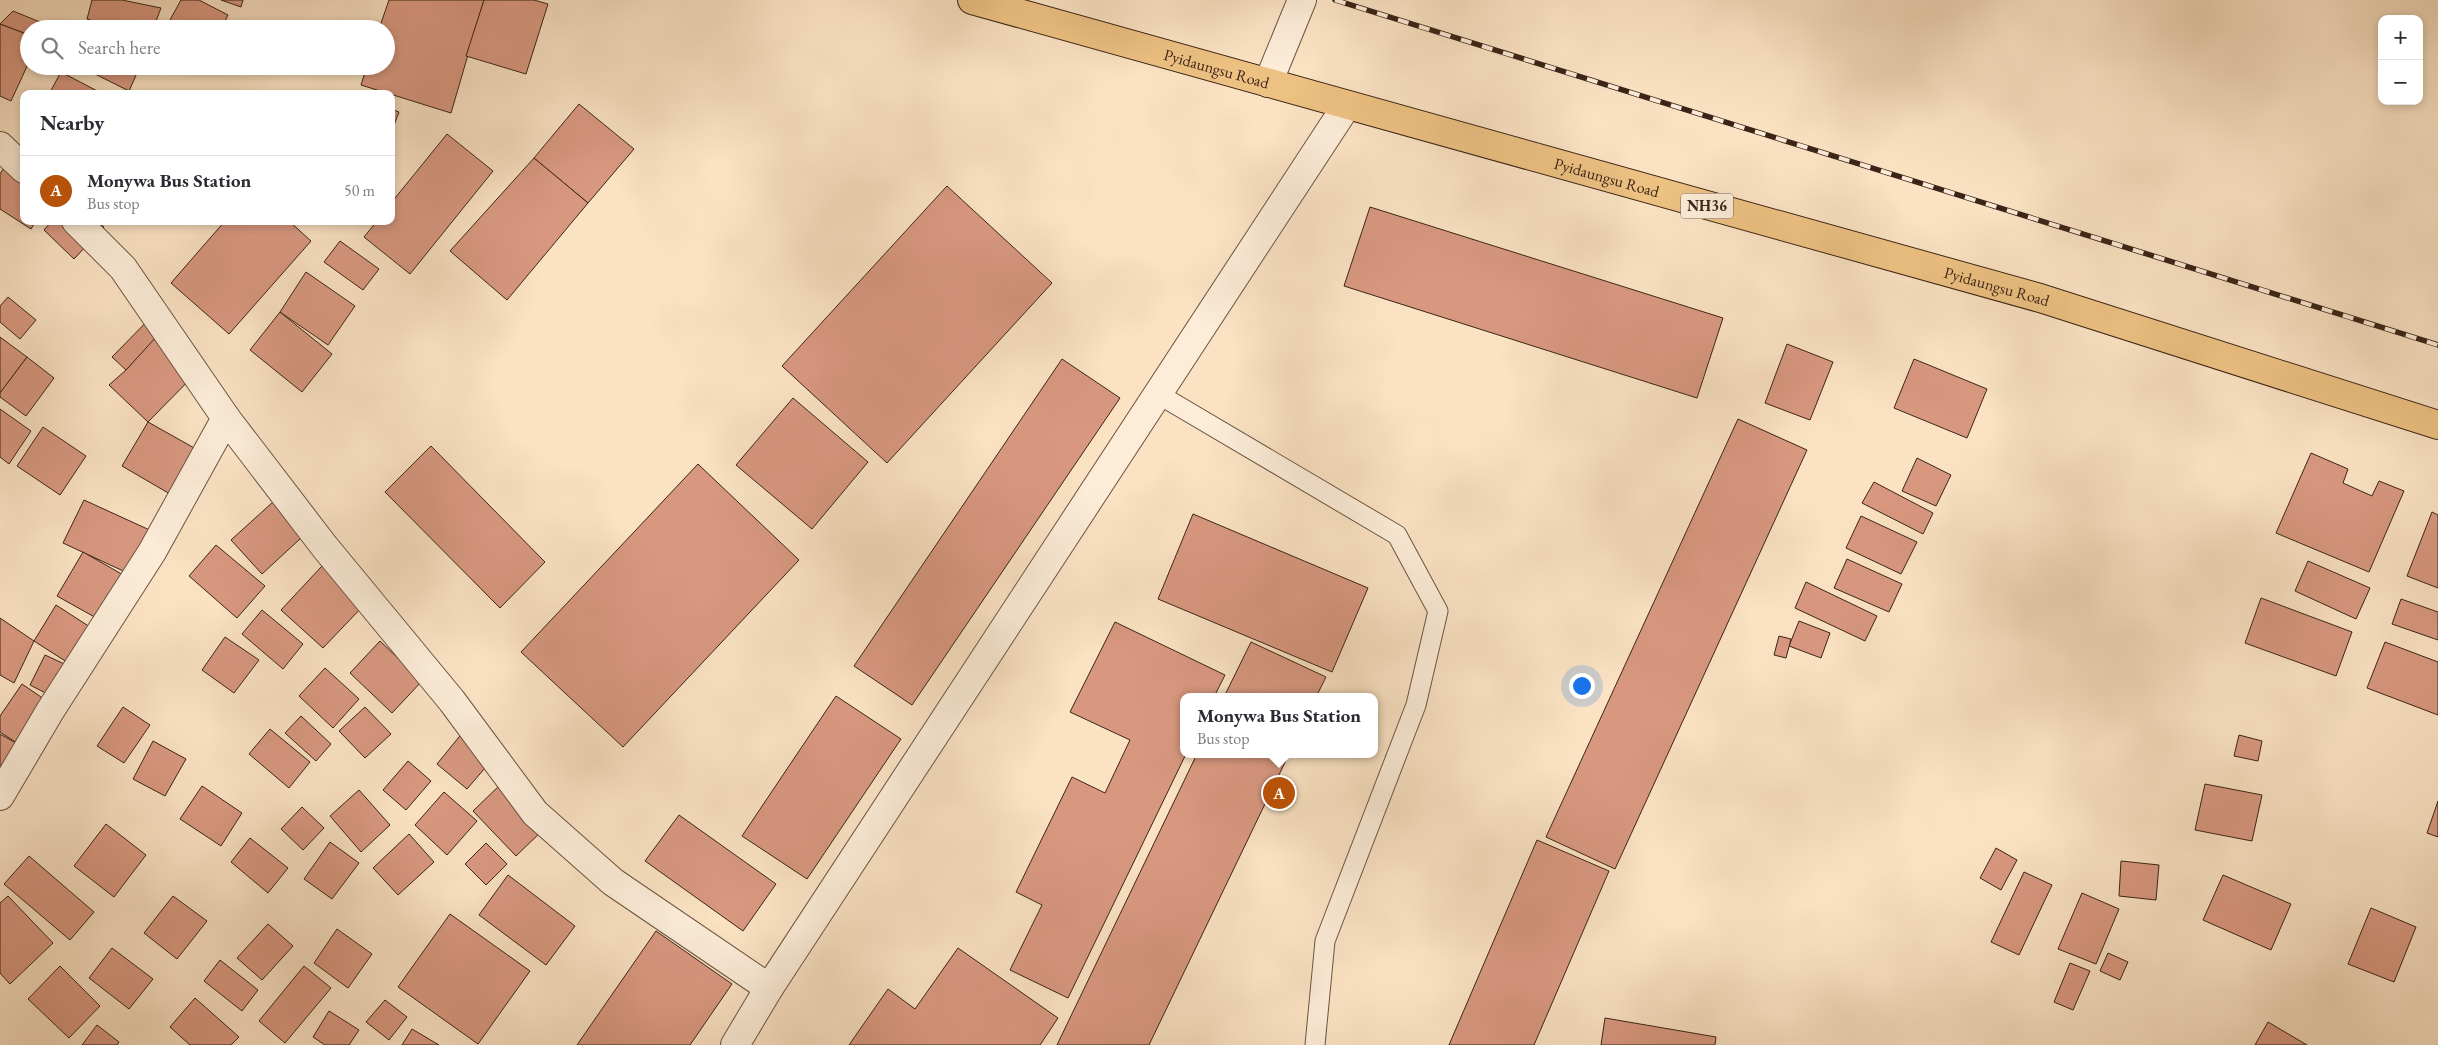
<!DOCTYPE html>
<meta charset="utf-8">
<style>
:root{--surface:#fff;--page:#f2f2f3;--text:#2b2b33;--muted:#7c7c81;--line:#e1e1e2;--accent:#b45309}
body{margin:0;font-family:"EB Garamond",serif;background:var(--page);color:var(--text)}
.controls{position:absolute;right:15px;top:15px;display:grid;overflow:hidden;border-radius:10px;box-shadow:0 2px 8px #0003}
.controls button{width:45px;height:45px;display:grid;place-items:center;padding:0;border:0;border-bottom:1px solid var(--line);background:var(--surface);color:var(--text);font:25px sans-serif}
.you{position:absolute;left:1581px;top:685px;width:18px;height:18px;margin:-12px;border:4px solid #fff;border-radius:50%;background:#1a73e8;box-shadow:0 0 0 8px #1a73e833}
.badge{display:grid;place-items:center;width:32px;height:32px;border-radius:50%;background:var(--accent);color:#fff;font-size:16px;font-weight:700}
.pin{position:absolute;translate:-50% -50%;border:2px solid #fff;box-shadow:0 1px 5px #0006}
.popup{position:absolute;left:1180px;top:693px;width:198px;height:65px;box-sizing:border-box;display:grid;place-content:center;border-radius:10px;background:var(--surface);filter:drop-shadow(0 1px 4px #0005);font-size:16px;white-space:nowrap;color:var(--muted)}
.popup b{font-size:19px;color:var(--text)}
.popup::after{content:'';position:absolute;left:50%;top:100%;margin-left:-10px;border:10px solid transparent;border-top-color:var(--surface)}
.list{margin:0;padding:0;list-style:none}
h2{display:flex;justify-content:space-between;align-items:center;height:65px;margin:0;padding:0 20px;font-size:21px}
h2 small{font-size:16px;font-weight:400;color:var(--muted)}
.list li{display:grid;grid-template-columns:32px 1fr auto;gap:15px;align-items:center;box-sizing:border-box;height:70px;padding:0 20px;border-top:1px solid var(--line)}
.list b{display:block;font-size:19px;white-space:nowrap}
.list p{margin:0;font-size:16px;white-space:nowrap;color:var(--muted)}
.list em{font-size:16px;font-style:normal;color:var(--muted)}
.icon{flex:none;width:28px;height:28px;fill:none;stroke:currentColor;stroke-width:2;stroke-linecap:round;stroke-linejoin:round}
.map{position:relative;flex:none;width:2438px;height:1045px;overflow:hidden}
.search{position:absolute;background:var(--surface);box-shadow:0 2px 8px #0003;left:20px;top:20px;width:375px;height:55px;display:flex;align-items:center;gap:12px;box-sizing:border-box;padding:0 18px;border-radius:28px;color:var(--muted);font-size:19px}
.panel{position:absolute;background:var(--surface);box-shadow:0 2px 8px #0003;left:20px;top:90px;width:375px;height:135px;border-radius:10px}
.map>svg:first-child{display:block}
</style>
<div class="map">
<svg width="2438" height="1045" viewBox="0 0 2438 1045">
<rect width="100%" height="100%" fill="#fae2c3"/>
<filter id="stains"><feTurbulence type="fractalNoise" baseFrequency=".004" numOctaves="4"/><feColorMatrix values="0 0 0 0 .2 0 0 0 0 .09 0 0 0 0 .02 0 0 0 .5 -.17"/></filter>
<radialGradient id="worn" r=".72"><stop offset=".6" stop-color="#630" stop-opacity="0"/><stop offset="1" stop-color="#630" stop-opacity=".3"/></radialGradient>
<g fill="#d89880" stroke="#3b2417">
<polygon points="92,0 122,0 161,8 153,29 117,29 87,19"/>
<polygon points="181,0 199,0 228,15 221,29 165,29"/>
<polygon points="221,0 243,0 241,7"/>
<polygon points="389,0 484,0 451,113 361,85 367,66 386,66 386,29 379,29"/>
<polygon points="484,0 534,0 548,4 526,74 466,56"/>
<polygon points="13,11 45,24 43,29 29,29 29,35 0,24"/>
<polygon points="0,24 29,35 29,62 11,101 0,96"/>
<polygon points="79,66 123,66 137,73 129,91"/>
<polygon points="61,72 103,94 49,94"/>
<polygon points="579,104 634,149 588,203 534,158"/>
<polygon points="391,109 399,112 391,133"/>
<polygon points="447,134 493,171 410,274 364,237 377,221 391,221 391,203"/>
<polygon points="534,158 588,203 507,300 450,251"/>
<polygon points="9,160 24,170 24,221 36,221 31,229 0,209 0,174"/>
<polygon points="947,186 1052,283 887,463 782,366"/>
<polygon points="1370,207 1723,318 1697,398 1344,286"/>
<polygon points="52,221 97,221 104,227 74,259 44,230"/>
<polygon points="225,221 289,221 311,241 229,334 171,283"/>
<polygon points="340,241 379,269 363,290 324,262"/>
<polygon points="306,272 355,306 328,345 280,312"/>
<polygon points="8,297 36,320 20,339 0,322 0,306"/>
<polygon points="161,307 174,321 126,370 112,357"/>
<polygon points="280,312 332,354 302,392 250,350"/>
<polygon points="167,325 206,363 148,422 109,385 126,370"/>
<polygon points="0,337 27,357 0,393"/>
<polygon points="1787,344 1833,362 1810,420 1765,403"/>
<polygon points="27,357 54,378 26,416 0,397 0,393"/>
<polygon points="1062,359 1120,398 912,705 854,666"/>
<polygon points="1914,359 1987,389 1967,438 1894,408"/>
<polygon points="793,398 868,462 812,529 736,465"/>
<polygon points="0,409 31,431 9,464 0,457"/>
<polygon points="1738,419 1807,450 1615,869 1546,837"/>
<polygon points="148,422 196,449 170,494 122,466"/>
<polygon points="43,427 86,456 60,495 17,466"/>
<polygon points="431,446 545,562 500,608 385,492"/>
<polygon points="2311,453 2348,469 2343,483 2372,496 2379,481 2404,491 2369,572 2276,533"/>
<polygon points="1917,458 1951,475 1936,506 1902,491"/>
<polygon points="698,464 799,560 623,747 521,652"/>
<polygon points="1874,482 1933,513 1923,534 1862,503"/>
<polygon points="284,492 314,526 262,574 231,540"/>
<polygon points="84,500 154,532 134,576 63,543"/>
<polygon points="2432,512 2438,515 2438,588 2407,576"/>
<polygon points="1193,514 1368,588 1332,672 1158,599"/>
<polygon points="1861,516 1917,542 1901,574 1846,548"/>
<polygon points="216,545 265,586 237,618 189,576"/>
<polygon points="83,552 141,585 116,629 57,596"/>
<polygon points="1847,559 1902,584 1889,612 1834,588"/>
<polygon points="2308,561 2370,588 2356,619 2295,591"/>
<polygon points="322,566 365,604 323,648 281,610"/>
<polygon points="1806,582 1877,616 1865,641 1795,608"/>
<polygon points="2261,598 2352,632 2336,676 2245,643"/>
<polygon points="2401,599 2438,612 2438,640 2392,624"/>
<polygon points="56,605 107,638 84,673 34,641"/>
<polygon points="262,610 303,644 283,669 242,634"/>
<polygon points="0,618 34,641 14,683 0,675"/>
<polygon points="1799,621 1830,633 1821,658 1789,646"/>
<polygon points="1115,622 1225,675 1214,697 1184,697 1184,754 1186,754 1068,998 1010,970 1042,905 1016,892 1072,777 1105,793 1130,740 1070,712"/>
<polygon points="1779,636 1791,639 1786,658 1774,655"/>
<polygon points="225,637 259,660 234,693 202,670"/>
<polygon points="380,641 422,681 392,713 350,673"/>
<polygon points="1251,642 1326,677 1316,697 1224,697"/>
<polygon points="2385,642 2438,662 2438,715 2367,688"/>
<polygon points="45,655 84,673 69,705 30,685"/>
<polygon points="325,668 359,699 333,728 299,696"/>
<polygon points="22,684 63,712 23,747 0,732 0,716"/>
<polygon points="836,696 901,739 807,879 742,836"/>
<polygon points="123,707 150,725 124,763 97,746"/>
<polygon points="365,707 391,734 365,758 339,731"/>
<polygon points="301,716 331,744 316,761 285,733"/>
<polygon points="472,721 503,747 467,789 437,764"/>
<polygon points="270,729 310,762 289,788 249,754"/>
<polygon points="0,734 23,747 0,787"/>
<polygon points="2239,735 2262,741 2258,761 2234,756"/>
<polygon points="153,741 186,759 165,796 133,779"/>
<polygon points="1197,754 1289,754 1149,1045 1057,1045"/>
<polygon points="408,761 431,781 406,810 383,790"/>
<polygon points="501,784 544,829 516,856 473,811"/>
<polygon points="2205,784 2262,795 2252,841 2195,830"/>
<polygon points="202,786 242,813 221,846 180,819"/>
<polygon points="359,790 390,825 361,852 330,816"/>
<polygon points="444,792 477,821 447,855 415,825"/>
<polygon points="2438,801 2438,837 2427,833"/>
<polygon points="302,807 324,828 303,850 281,829"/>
<polygon points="679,815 776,884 743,931 645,861"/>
<polygon points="106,824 146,855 114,897 74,866"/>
<polygon points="409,834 434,862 398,895 373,868"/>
<polygon points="250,838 288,868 268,893 231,862"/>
<polygon points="1537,840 1609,871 1534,1045 1449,1045"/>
<polygon points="330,842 359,863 332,899 304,879"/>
<polygon points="486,843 507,864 486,885 465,864"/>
<polygon points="1996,848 2017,860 2001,890 1980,878"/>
<polygon points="29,856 94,912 70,940 4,884"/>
<polygon points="2121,861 2159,865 2156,900 2119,896"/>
<polygon points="2024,872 2052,885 2019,955 1991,942"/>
<polygon points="508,875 575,926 546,965 479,915"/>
<polygon points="2223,875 2291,904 2271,950 2203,920"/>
<polygon points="2082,893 2119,909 2096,964 2058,949"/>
<polygon points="8,896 53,943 10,984 0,973 0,903"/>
<polygon points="173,896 207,921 177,959 144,933"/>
<polygon points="2371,908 2416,927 2394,982 2348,964"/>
<polygon points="450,914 530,971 478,1044 398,987"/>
<polygon points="268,924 293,946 262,980 237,958"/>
<polygon points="337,929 372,954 348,988 314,963"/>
<polygon points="656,931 732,984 690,1045 577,1045"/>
<polygon points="112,948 153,979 129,1009 89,978"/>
<polygon points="958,948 1058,1018 1040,1045 849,1045 888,989 915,1009"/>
<polygon points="2108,953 2128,962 2120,980 2100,971"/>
<polygon points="220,960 258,990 242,1011 204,981"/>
<polygon points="2070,963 2090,971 2073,1010 2054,1002"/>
<polygon points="60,966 100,1006 69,1038 28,999"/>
<polygon points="304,966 331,988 285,1043 259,1021"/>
<polygon points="195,998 239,1037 231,1045 190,1045 170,1027"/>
<polygon points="385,1000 407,1017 389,1040 366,1022"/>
<polygon points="329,1011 359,1030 349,1045 325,1045 313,1037"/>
<polygon points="1605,1018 1716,1037 1715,1045 1601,1045"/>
<polygon points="2268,1022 2307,1045 2255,1045"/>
<polygon points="97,1025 119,1042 117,1045 82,1045"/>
<polygon points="412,1029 439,1045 402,1045"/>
</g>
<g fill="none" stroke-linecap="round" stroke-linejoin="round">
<g stroke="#6b5442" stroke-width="21">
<polyline id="lane" points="1158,394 1397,535 1438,611 1416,705 1325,941 1315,1045"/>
</g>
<g stroke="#6b5442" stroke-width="30">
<g id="street">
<polyline points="1268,83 1302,0"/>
<polyline points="0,146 24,169"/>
<polyline points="76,221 123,268 226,418 324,546 452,701 535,813 613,882 769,988"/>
<polyline points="0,796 50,711 152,552 226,418"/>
<polyline points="735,1045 769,988 1347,105"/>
</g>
</g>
<g stroke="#3b2417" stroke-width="30">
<g id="highway">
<path id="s1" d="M972,0l1068,298 398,127"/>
</g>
</g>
<use href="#lane" stroke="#fcecd8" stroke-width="19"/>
<use href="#street" stroke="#fcecd8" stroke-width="28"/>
<use href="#highway" stroke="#edc182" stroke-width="28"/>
<g stroke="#3b2417" stroke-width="5.5">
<polyline id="rail" points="1335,0 2438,345"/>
</g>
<use href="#rail" stroke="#fcecd8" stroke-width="4" stroke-dasharray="11" stroke-linecap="butt"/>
</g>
<g text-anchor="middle" stroke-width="4.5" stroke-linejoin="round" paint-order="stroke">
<rect fill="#fcecd8" stroke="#756051" stroke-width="1" x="1681" y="193.5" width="52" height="25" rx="4"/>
<g font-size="15" font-weight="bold" fill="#3b2417">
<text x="1707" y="211">NH36</text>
</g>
<g font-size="16" fill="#3b2417" stroke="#fcecd8">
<text dy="6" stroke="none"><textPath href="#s1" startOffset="254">Pyidaungsu Road</textPath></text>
<text dy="6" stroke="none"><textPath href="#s1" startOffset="659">Pyidaungsu Road</textPath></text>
<text dy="6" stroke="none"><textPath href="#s1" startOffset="1064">Pyidaungsu Road</textPath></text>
</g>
</g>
<rect width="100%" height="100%" filter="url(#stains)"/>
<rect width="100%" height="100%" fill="url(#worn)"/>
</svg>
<div class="controls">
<button>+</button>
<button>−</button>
</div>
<div class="you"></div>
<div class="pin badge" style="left:1279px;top:793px">A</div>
<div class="popup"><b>Monywa Bus Station</b>Bus stop</div>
<div class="search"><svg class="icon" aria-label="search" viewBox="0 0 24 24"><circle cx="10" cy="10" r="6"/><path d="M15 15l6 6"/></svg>Search here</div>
<section class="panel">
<h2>Nearby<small></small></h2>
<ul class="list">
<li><span class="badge">A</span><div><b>Monywa Bus Station</b><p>Bus stop</p></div><em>50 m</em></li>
</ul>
</section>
</div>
